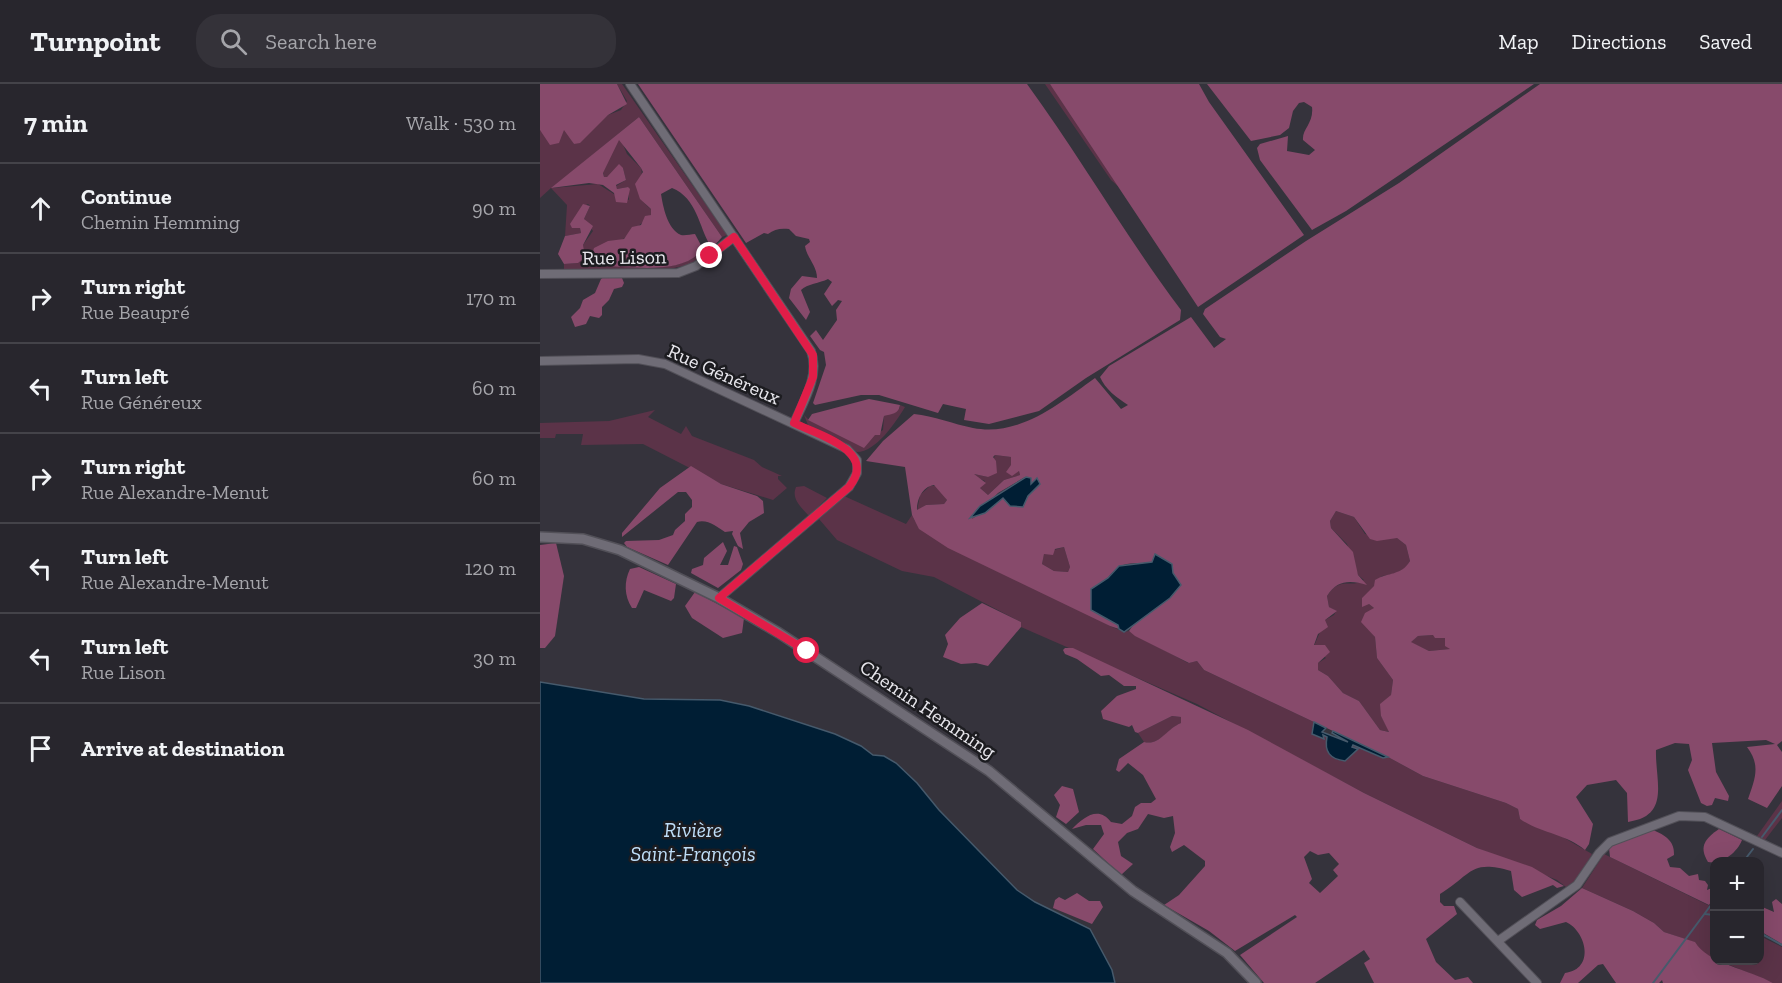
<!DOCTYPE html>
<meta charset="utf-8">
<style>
:root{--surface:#28262d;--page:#343239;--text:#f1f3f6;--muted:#a5a5aa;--line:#444349}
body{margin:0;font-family:"Zilla Slab",serif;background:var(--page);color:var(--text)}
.controls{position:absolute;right:18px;bottom:18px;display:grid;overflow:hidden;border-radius:12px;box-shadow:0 6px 24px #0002}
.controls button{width:54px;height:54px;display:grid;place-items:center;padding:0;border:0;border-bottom:2px solid var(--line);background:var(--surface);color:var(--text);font:30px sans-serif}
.stop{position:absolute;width:18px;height:18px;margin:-14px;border:4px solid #e11d48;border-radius:50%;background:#fff}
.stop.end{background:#e11d48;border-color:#fff;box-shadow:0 2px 6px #0008}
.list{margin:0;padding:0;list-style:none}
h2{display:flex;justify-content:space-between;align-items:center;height:78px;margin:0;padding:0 24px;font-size:26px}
h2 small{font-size:20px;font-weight:400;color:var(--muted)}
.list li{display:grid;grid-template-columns:39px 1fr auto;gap:18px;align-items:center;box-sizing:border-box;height:90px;padding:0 24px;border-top:2px solid var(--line)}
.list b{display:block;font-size:22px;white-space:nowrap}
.list p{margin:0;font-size:20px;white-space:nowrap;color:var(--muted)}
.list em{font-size:20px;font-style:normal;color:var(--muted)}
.icon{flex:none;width:33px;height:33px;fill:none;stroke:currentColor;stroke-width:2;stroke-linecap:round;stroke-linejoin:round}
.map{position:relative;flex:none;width:1242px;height:899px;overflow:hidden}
header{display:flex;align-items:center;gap:36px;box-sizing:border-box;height:84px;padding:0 30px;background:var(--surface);border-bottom:2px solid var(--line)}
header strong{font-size:28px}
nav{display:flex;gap:33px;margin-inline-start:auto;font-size:21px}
.search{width:420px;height:54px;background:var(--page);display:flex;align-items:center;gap:15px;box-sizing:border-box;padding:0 21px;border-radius:24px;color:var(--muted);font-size:22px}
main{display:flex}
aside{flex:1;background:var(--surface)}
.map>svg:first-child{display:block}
</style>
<header>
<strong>Turnpoint</strong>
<div class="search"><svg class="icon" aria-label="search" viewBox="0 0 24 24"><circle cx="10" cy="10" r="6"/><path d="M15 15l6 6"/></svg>Search here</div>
<nav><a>Map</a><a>Directions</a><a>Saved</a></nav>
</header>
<main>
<aside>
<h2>7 min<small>Walk · 530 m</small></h2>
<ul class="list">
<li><svg class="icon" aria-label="ahead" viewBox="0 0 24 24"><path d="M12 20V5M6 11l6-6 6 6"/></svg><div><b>Continue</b><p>Chemin Hemming</p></div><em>90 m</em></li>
<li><svg class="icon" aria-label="right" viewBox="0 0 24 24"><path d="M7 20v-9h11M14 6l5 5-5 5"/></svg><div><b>Turn right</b><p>Rue Beaupré</p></div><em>170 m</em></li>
<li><svg class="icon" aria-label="left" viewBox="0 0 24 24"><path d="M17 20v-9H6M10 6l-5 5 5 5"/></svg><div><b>Turn left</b><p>Rue Généreux</p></div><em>60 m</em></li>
<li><svg class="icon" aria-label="right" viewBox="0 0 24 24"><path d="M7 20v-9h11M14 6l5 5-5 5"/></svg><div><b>Turn right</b><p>Rue Alexandre-Menut</p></div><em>60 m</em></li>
<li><svg class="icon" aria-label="left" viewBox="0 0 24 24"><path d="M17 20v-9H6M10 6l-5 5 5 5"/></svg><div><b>Turn left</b><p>Rue Alexandre-Menut</p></div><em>120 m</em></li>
<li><svg class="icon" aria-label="left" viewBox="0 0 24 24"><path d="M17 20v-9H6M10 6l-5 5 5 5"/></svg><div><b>Turn left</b><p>Rue Lison</p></div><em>30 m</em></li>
<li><svg class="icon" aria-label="arrive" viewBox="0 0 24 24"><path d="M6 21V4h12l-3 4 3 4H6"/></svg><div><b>Arrive at destination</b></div></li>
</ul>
</aside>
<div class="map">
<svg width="1242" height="899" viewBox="0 0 1242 899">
<rect width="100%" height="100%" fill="#35333c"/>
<g fill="#5b3348">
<path d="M77,0h5l105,151 -5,2 -83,-120 -87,71 46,-4 19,12 12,4 -1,-13 -11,2 -1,-3 10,-6 -3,-12 -16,9h-3l-1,-5 15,-32h3l6,14 14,14c4,12 -10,27 10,41v6l-58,50c30,1 80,10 104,-10l2,4c-29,19 -100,10 -135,10v-5l14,-1 5,-18 10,-14 -9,-12 6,-13 -2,-2c-11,6 -12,12 -13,24h5l1,5 -16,3 2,-31 -16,-17 -11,10v-68l4,4 17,3 2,-7h3l8,14 34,-29 13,-5 6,-9z"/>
<polygon points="505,0 510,0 516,7 579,103 571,96"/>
<path d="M360,321l5,2c-9,15 -29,45 -48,45l-49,-27 -4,-10 5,5 66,15 8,-5 1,-14 16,-8z"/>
<polygon points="115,326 108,333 141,350 146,342 152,352 214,376 222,383 242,392 238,392 238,395 247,404 233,416 181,400 103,360 41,361 43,350 16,350 15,354 0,354 0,339 69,337"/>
<polygon points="455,371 471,373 474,390 479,387 480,391 464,396 448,411 440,404 445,397 435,393 434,390 448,393"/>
<path d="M264,402l23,12 -18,18c-8,-9 -18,-17 -13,-29z"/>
<polygon points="390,402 397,402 407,416 404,420 386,421 377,427 380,411"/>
<path d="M304,412l62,28 6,-9 3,6 195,105 14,6 5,-1 59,32 9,-2 7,9 110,52 -2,8 16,7c-4,15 2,22 17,24l12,-12 -5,-2 1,-2 30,13 5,-1 35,19 83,27 12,6 2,10 41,17 31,18 -14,25 -12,8 -9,-7 -80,-32 -113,-55 -167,-89 -176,-77v-5l-87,-45 -32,-6 -65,-31 -18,-21z"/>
<path d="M796,427l18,6 11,17 32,4 9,7 4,16c-7,12 -15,13 -28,15l-8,10 -5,18 5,4 -7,18 8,11 2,21 16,22 -2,15 -10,21 9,16 -10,-2 -21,-29 -16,-8 -15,-17 -10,-6v-7l8,-5 -12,-12 11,-26 9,-5 2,-4 -7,-4 -2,-11c13,-21 24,-7 37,-16l-6,-5 -11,-31 -16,-16 -1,-7z"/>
<polygon points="524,463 530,483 528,488 514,487 502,480 504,469"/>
<polygon points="893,551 905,554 910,565 889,567 870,558 878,552"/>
<path d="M632,632l9,1v6c-14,6 -21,23 -37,19l-6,-9z"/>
<polygon points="1242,717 1242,734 1225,756 1217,752"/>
<polygon points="1064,770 1172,823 1174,875 1159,866 1154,858 1124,848 1114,839 1093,827 1042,804"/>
<polygon points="1220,852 1242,863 1242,899 1233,899 1180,877 1220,876"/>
</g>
<g fill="#874a6b" fill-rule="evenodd">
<polygon points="0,0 77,0 87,20 68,31 40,59 34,60 24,46 19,59 10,61 0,46"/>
<path d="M98,0h389c54,74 99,153 154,226l-1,10 -94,58 -47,33 -50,13 -25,-4 2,-11 -23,-5 -5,9 -59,-18h-18l-46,10 -2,-2 13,-38 -2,-13 -4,-2 -10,-14 6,-6 7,10 14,-20 -1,-10 6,-9 -4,-1 -6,6 -8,-12 8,-12 -4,-3c-8,4 -21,5 -27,11l9,22 -4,8 -17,-22 2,-9 11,-13 15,2c0,-12 -10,-20 -12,-32l5,-4 -1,-3 -13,-3 -7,-7c-8,-1 -15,0 -21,5l-4,-1 -18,10z"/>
<polygon points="510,0 659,0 669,18 764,151 658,223"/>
<path d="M667,0h327l-188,127 -34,19 -52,-70 -3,-12 3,-4 28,-8 -1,15 22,4 6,-5 -12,-10c-1,-11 11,-17 9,-33l-8,-5 -5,1 -6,8 -4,17 -9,7 -29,6z"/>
<path d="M1000,0h242v657l-5,4 5,7v34l-15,22 -19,-9c7,-20 13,-34 -1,-52l28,-3 -9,-4 -54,3 4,29 13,24 -1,5 -13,-3 -3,7 -5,1 -6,-3 -13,-33 4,-10 -3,-16 -14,-1 -19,7c-1,31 15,66 -28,72l-1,-29 -11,-13 -29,5 -11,12 17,27 -4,20 -4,6c-19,-16 -45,-17 -65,-31l-2,-10 -12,-6 -83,-27 -35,-19 -184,-87 -7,-9 -8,2 -54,-27 -6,-5 7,-10 34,-23 3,-25 -1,-9 -17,-7 -3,5c-9,3 -17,0 -25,2 -17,3 -27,27 -36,40v6l27,15 1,4 -9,-3 -162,-78 -29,-19 -7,-14 -7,-48 -39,-6 17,-20 31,-27c20,2 39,10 59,14 47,9 87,-25 122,-50l26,31 7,-4c-11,-7 -23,-16 -28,-28l9,-11 82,-49 23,31 12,-9 -6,-2 -17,-23 2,-5 101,-68 93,-58zM455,371l16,2v8l-5,7 6,4 7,-5 1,4 -16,5 -16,15 -8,-7 6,-5 -12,-9 14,3 9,-4 -1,-12 -3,-4zM485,393l6,7 5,-5 4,5 -13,13 -18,6 -6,-6 -31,22 26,-26zM394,401l13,15 -3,4 -18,1 -9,5c0,-11 5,-23 17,-25zM796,427l18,6 16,22 7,2 20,-3 9,7 4,16c-9,15 -22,11 -35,19l-1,6 -12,12v9l7,-3 5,4 -9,5 -4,9 14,15 2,21 16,22 -2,15 -11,9 1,12 8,16 -9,-2 -21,-29 -16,-8 -15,-17 -10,-6v-7l12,-11 -5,-7h-11l4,-11 10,-7 -3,-7 12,-9 -8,-4 -2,-11c10,-16 23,-16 40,-11l-9,-10 -5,-23 -22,-24 -1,-7zM524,463l6,20 -2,5 -14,-1 -12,-7 2,-10 9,1 2,-6zM893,551l2,3h10v8l5,3 -21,2 -18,-9 7,-6z"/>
<path d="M99,33l83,120 -8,9 -4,-1c-11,-18 -13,-47 -38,-57l-11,6c2,12 6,35 20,41 4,1 10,-1 14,-1l8,15c-21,28 -77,17 -110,16l-2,-7 3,-10 14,-7 16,-2 8,-12 9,-2 4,-9 6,-1v-6l-11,-10 -5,-15 8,-12 -2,-4 -22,-28 -16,33 1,4h3l12,-13 4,4 3,12 -10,5 1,4 11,-2 2,2 -3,14 -11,-1 -2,-9 -11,-8 -14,-2 -38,5z"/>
<polygon points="43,120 50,122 44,135 53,142 43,161 45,173 38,179 24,180 18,170 25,152 41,149 40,144 32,144 30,140"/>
<polygon points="64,193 82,194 84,199 82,203 74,205 69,216 62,223 62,231 59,234 50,232 46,240 35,243 31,233 40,224 43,216 55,209 61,195"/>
<path d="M329,315l31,6c-1,9 -9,9 -16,11l-4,19h-5l-11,13 -56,-28 4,-6z"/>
<path d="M151,382l30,18 36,12 6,5 1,12 -15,9 -9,11 3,16 -5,-3 -6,-12 1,-3 -8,1c-8,-5 -17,-13 -28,-10l-29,43 -41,-18 -3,-4 2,-2 33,-1 14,-5 2,-5 10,-9v-7l7,-7v-7l-6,-8h-8l-56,45v-4l38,-45z"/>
<polygon points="183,458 187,467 180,481 188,481 194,462 197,463 203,480 201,486 178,504 151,489 152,485 163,481 164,474"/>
<polygon points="16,459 24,492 15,552 5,564 0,564 0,461"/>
<path d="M99,483l37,17 -2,14 -3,3 -27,-11 -8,18h-4c-8,-12 -8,-27 -2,-39z"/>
<polygon points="155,508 204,534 202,549 183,554 152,534 145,522"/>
<polygon points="442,519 481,538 481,543 448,582 436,579 421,580 403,573 408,560 405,551 420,534"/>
<path d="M525,564h8l175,82 116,63 113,55 55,19 32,19 -7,2 -4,-3 -31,12 -8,-7 -3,-19c-42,-12 -39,4 -71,23v8l4,4h10l3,8 -31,25 10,23 19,18 13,-3 5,6h-99l-10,-20 6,-4 -6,-9 -49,33h-51l-24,-28 57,-38 -2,-2 -60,36 -26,-20 -45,-26 15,-10 26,-29v-5l-21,-16 -12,7 -2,-5 5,-14 -2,-17 -9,2 -16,-4 -10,15 -11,4 -9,9 3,14 12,8 -12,11 -28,-26 11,-15 -3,-9h-15l-14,4c11,-11 26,-24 39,-7l11,2 10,-8 3,-9 6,-4h10l5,-4 -13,-24 -15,-12 -9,9 -3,-2 3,-11 25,-17c16,4 22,-13 37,-19v-6l-9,-1 -34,17 -3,-1 -3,-7 -3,2 -26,-8 -2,-8 16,-15 19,-7v-3h-12l-15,-11 -8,1 -24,-17 -12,-5 -2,-4zM770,767l8,4 11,-2 10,11 -6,6 5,6 -18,17 -11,-10 3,-4 -8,-22z"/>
<polygon points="522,702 533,705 539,728 526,740 516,733 520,721 514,711"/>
<path d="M1179,745l23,11c-5,13 -21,25 -34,22 -10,-16 -2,-24 11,-33z"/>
<path d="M1113,746c12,5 22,11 21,25l-7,4 3,8 10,1 9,8 9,-2 1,6 6,1 3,4 -1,5 7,-3v11l-5,7 -99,-48 -1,-9 3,-2z"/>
<path d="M1042,804l51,23 21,12 10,9 31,10c12,21 55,28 78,41h-110l-1,-3 -3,3h-43l-13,-19 -5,1 -20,18h-18l5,-10c31,-4 21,-42 1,-51l-26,7 -5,-4 2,-5 24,-14z"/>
<polygon points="537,809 549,817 560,817 563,823 552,840 513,824 515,816 519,813 525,816"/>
<polygon points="1236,815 1242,820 1242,860 1220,847 1220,822 1234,828 1232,818"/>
</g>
<g fill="#001e34" stroke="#465a6c" stroke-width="1.5">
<polygon points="486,393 491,394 491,400 497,394 500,400 488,412 483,423 470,422 463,414 445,429 430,434 440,422"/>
<polygon points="615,470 632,480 633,489 641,501 630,514 584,548 579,545 578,541 551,526 551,505 568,494 579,482 612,478"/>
<polygon points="0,598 104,615 180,616 209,622 295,650 321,662 333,671 344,672 356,679 377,699 399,726 477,806 495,818 550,845 572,886 575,899 0,899"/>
<path d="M774,638l12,6 -4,4 26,10 -16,-9 1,-2 55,26 -5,1 -30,-13 -1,2 6,2 -13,12c-15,-2 -21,-9 -18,-24l-4,-2 1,4 -12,-5z"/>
</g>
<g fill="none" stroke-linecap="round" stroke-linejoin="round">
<g stroke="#465a6c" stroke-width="2">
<polyline points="1222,753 1242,726"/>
<polyline points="1203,778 1213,765"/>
<polyline points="1165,830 1174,831"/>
<polyline points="1220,849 1242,861"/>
<polyline points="1113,899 1174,817"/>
</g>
<g stroke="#525058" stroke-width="10">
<g id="minor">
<path d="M90,0l181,267c9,24 -7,50 -17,72"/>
<polyline points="0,190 138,189 156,182 194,153"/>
<polyline points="0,277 98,275 125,280 307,365 317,376 317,389 309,403 179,514"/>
<polyline points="920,818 997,899"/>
<polyline points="958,857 1037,801 1059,769 1070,758 1139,732 1165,733 1242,769"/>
</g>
</g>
<g stroke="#525058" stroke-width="12">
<polyline id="tertiary" points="0,453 43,455 80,466 179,514 239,549 449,687 593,807 687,869 716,899"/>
</g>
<use href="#minor" stroke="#6f6c76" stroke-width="8"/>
<use href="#tertiary" stroke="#6f6c76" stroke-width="9"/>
</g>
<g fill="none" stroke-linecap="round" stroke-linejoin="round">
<path stroke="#e11d48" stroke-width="8" d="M170,172l24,-19 79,118v22l-19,46c25,12 84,28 55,64l-130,111 88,53"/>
</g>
<g text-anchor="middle" stroke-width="5" stroke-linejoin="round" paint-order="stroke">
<g font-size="20" fill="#e8e7ed" stroke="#1c1c20">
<text transform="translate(84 173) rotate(-1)" y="7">Rue Lison</text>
<text transform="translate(184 290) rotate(24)" y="7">Rue Généreux</text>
<text transform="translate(388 625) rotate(34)" y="7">Chemin Hemming</text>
</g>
<g font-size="21" font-style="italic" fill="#bfdef8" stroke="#1c1c20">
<text x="153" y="753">Rivière<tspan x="153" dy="24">Saint-François</tspan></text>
</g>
</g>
</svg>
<div class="controls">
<button>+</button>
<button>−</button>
</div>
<div class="stop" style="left:267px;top:567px"></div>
<div class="stop end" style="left:170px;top:172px"></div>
</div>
</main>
